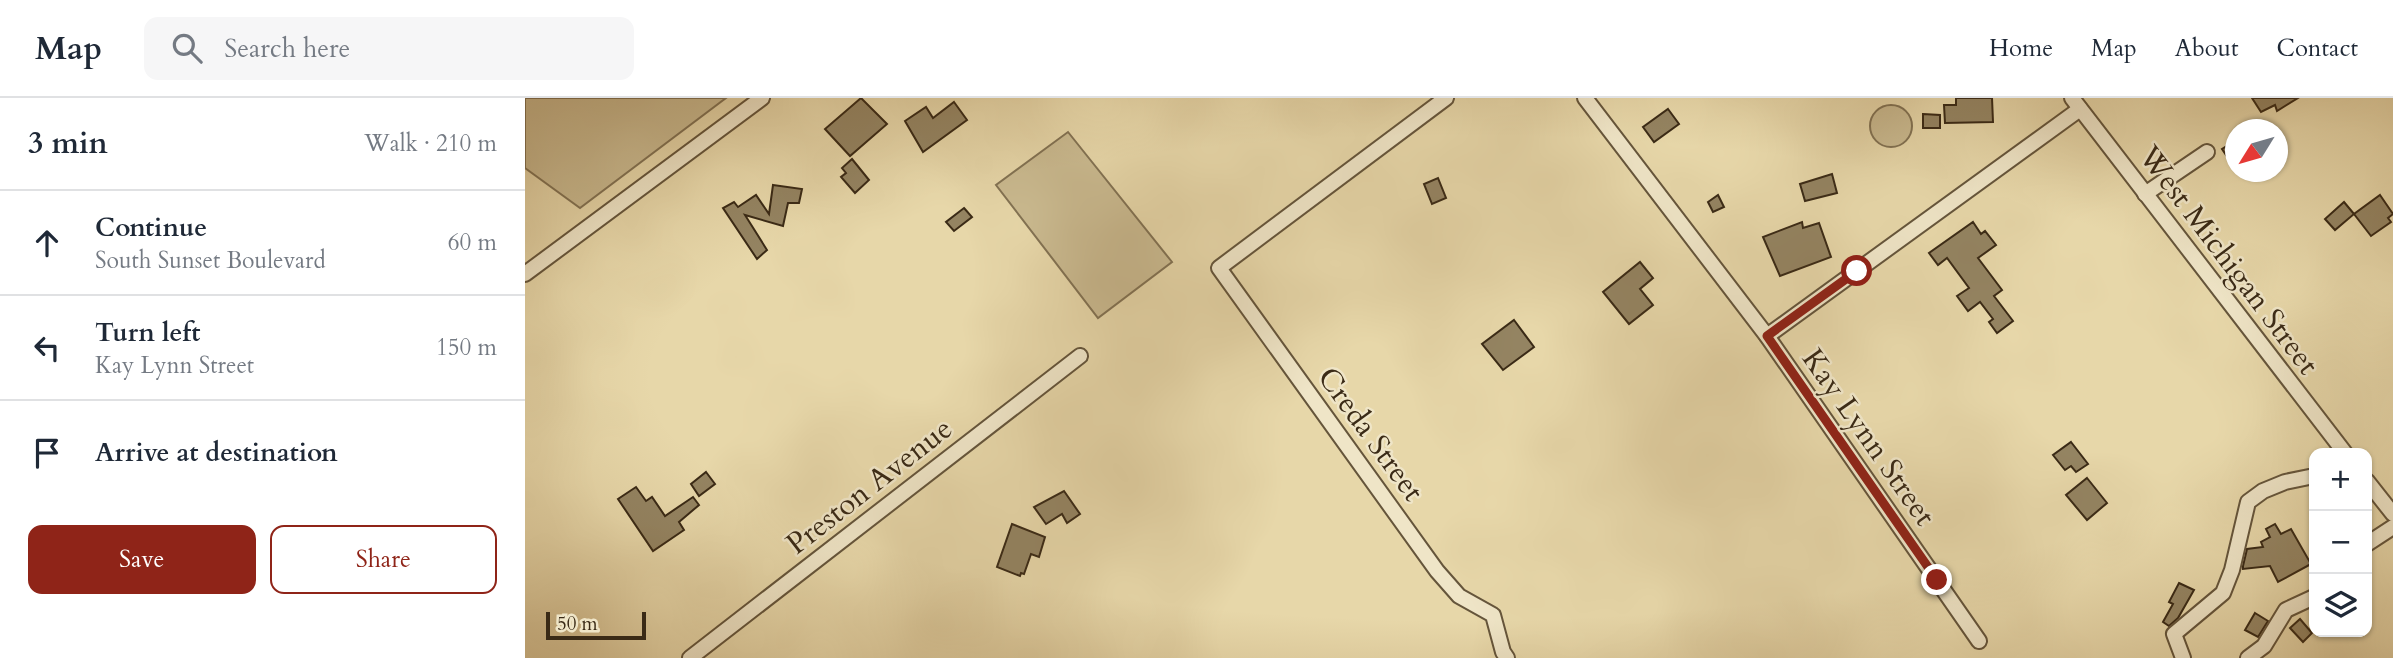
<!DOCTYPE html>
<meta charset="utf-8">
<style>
:root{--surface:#fff;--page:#f6f6f7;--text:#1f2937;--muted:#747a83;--line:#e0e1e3;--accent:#8f2418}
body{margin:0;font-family:Cardo,serif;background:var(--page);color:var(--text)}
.controls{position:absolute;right:21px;bottom:21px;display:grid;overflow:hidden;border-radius:14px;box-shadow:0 2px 5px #0004}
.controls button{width:63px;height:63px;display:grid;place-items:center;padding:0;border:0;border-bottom:2px solid var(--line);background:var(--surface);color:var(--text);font:35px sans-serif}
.compass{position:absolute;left:1700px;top:21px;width:63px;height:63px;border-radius:50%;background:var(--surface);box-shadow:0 2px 5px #0004;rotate:233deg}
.scale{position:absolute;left:21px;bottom:18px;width:100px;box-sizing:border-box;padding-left:7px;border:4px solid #3a2a16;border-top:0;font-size:19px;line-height:24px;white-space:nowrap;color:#3a2a16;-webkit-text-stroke:5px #efe5c7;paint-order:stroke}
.stop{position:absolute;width:21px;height:21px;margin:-16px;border:5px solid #8f2418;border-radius:50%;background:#fff}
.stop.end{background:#8f2418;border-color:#fff;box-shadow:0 2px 7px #0008}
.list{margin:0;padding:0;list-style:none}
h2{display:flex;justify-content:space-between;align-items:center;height:91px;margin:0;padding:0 28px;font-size:30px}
h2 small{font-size:23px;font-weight:400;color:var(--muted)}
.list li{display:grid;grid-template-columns:46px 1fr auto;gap:21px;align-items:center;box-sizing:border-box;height:105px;padding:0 28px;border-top:2px solid var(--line)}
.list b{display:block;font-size:26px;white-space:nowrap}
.list p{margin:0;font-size:23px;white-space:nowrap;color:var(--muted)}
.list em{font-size:23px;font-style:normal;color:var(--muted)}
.actions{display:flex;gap:14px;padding:21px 28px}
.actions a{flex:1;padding:16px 0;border:2px solid var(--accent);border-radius:14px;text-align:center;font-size:24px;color:var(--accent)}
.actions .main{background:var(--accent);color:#fff}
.icon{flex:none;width:38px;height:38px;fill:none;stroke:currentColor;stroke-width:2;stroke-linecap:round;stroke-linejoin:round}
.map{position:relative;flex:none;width:1868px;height:560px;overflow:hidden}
header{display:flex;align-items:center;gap:42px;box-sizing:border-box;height:98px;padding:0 35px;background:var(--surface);border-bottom:2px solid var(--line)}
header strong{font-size:33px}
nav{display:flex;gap:38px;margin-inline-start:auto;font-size:24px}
.search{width:490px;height:63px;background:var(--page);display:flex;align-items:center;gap:18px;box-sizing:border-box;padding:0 24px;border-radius:14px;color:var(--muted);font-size:26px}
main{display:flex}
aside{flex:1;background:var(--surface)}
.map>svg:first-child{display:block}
</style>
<header>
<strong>Map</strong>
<div class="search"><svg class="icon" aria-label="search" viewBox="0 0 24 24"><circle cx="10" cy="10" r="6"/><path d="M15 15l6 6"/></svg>Search here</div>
<nav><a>Home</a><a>Map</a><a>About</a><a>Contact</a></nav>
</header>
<main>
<aside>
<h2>3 min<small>Walk · 210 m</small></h2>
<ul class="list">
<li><svg class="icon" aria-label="ahead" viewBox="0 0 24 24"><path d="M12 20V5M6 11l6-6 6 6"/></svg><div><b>Continue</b><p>South Sunset Boulevard</p></div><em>60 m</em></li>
<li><svg class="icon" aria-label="left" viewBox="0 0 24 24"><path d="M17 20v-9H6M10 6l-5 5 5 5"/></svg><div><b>Turn left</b><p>Kay Lynn Street</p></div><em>150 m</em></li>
<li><svg class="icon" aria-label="arrive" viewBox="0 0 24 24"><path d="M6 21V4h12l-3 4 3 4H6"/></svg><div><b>Arrive at destination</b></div></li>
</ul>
<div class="actions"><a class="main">Save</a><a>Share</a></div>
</aside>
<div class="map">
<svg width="1868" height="560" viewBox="0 0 1868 560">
<rect width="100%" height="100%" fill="#e7d7a9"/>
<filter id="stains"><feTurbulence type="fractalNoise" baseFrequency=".00286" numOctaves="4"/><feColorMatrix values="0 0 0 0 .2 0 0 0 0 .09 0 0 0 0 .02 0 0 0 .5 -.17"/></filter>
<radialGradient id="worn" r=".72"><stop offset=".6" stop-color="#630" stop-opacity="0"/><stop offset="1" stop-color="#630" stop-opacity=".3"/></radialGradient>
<g fill="#caba90" stroke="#827253" stroke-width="2">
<polygon points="0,0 201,0 55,110 0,70"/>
<circle cx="1366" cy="28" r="21"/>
<polygon points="543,34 647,164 573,220 471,87"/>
</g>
<g fill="#948462" stroke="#3a2a16" stroke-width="2">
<polygon points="336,0 362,26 325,58 300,31"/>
<polygon points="1431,0 1467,0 1468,24 1420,25 1419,7 1431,7"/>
<polygon points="1727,0 1773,0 1752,13 1750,7 1736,14"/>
<polygon points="429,4 442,22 398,54 380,23 401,9 408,20"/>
<polygon points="1143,11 1154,26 1129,44 1118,29"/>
<polygon points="1398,16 1415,17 1415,30 1398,30"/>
<polygon points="1711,42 1711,72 1697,51"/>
<polygon points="327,61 344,82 330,95 316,79 321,75 317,70"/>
<polygon points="1307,76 1312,95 1280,103 1275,86"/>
<polygon points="913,80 921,100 907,106 899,86"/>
<polygon points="248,87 277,91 274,105 263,105 258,128 220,117 242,152 232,161 198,110 209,104 213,109 231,97 244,116"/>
<polygon points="1193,97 1199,109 1188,114 1183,104"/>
<polygon points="1855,97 1868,116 1863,120 1866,124 1846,138 1829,116"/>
<polygon points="1819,104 1829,116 1810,132 1800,121"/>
<polygon points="439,110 447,119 429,133 421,124"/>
<polygon points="1277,124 1278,130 1294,125 1306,159 1255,178 1238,139"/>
<polygon points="1448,124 1456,136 1460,133 1471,147 1453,160 1477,192 1469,198 1488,223 1472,235 1464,224 1468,221 1455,204 1443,213 1432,198 1444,190 1422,160 1413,167 1404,155"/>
<polygon points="1115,164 1128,180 1115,191 1128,207 1104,226 1078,194"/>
<polygon points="989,222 1009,249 978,272 957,246"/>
<polygon points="1546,344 1563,366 1551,374 1546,368 1540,372 1528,357"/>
<polygon points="181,374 190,386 174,398 166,386"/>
<polygon points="1562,380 1582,405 1562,422 1541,397"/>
<polygon points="111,389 121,403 127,399 140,418 168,399 174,407 154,424 159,432 128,453 93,401"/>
<polygon points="539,393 555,416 542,425 537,416 521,426 509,409"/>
<polygon points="487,426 520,439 514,459 506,456 499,476 496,475 495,478 472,469"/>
<polygon points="1750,426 1756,436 1766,431 1786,466 1753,484 1745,468 1718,471 1718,468 1722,451 1738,449 1736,444 1745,439 1741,431"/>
<polygon points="1654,485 1669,492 1653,520 1644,528 1638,524 1648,506 1644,504"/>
<polygon points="1730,515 1743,523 1733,539 1720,532"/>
<polygon points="1775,521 1787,535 1778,544 1765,530"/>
</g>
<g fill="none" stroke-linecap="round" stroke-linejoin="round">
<g stroke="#65553b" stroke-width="18">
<g id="minor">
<polyline points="921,0 694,170 912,473 934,498 968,517 978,554 982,560"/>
<polyline points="1060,0 1242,238 1454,543"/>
<polyline points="1547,0 1820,355"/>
<polyline points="1620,96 1682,54"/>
<polyline points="0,176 237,0"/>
<polyline points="1242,238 1555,11"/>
<polyline points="1842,383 1868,416"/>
<polyline points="1842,446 1868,429"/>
<polyline points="165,560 555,258"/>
<polyline points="1658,560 1649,536 1698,495 1707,472 1723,404 1738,393 1760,384 1789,378"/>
<polyline points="1723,560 1739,548 1761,512 1789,499"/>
</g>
</g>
<use href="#minor" stroke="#efe5c7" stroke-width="14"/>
</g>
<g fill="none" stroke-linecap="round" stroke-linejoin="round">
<polyline stroke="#8f2418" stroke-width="9" points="1332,173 1242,238 1412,482"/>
</g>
<g text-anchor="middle" stroke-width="5" stroke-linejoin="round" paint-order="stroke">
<g font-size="30" fill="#3a2a16" stroke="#efe5c7">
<text transform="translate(1704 162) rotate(53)" y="10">West Michigan Street</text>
<text transform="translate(846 336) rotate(54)" y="10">Creda Street</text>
<text transform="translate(1344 339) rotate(55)" y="10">Kay Lynn Street</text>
<text transform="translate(344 388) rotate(-38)" y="10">Preston Avenue</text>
</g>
</g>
<rect width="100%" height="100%" filter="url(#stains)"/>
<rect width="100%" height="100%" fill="url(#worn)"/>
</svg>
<div class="controls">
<button>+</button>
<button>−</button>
<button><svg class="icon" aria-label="layers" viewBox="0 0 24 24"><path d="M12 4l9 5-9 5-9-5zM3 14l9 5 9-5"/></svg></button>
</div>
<svg class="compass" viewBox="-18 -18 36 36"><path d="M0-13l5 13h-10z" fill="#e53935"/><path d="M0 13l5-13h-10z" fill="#747a83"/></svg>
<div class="scale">50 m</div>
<div class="stop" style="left:1332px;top:173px"></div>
<div class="stop end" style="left:1412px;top:482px"></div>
</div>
</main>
